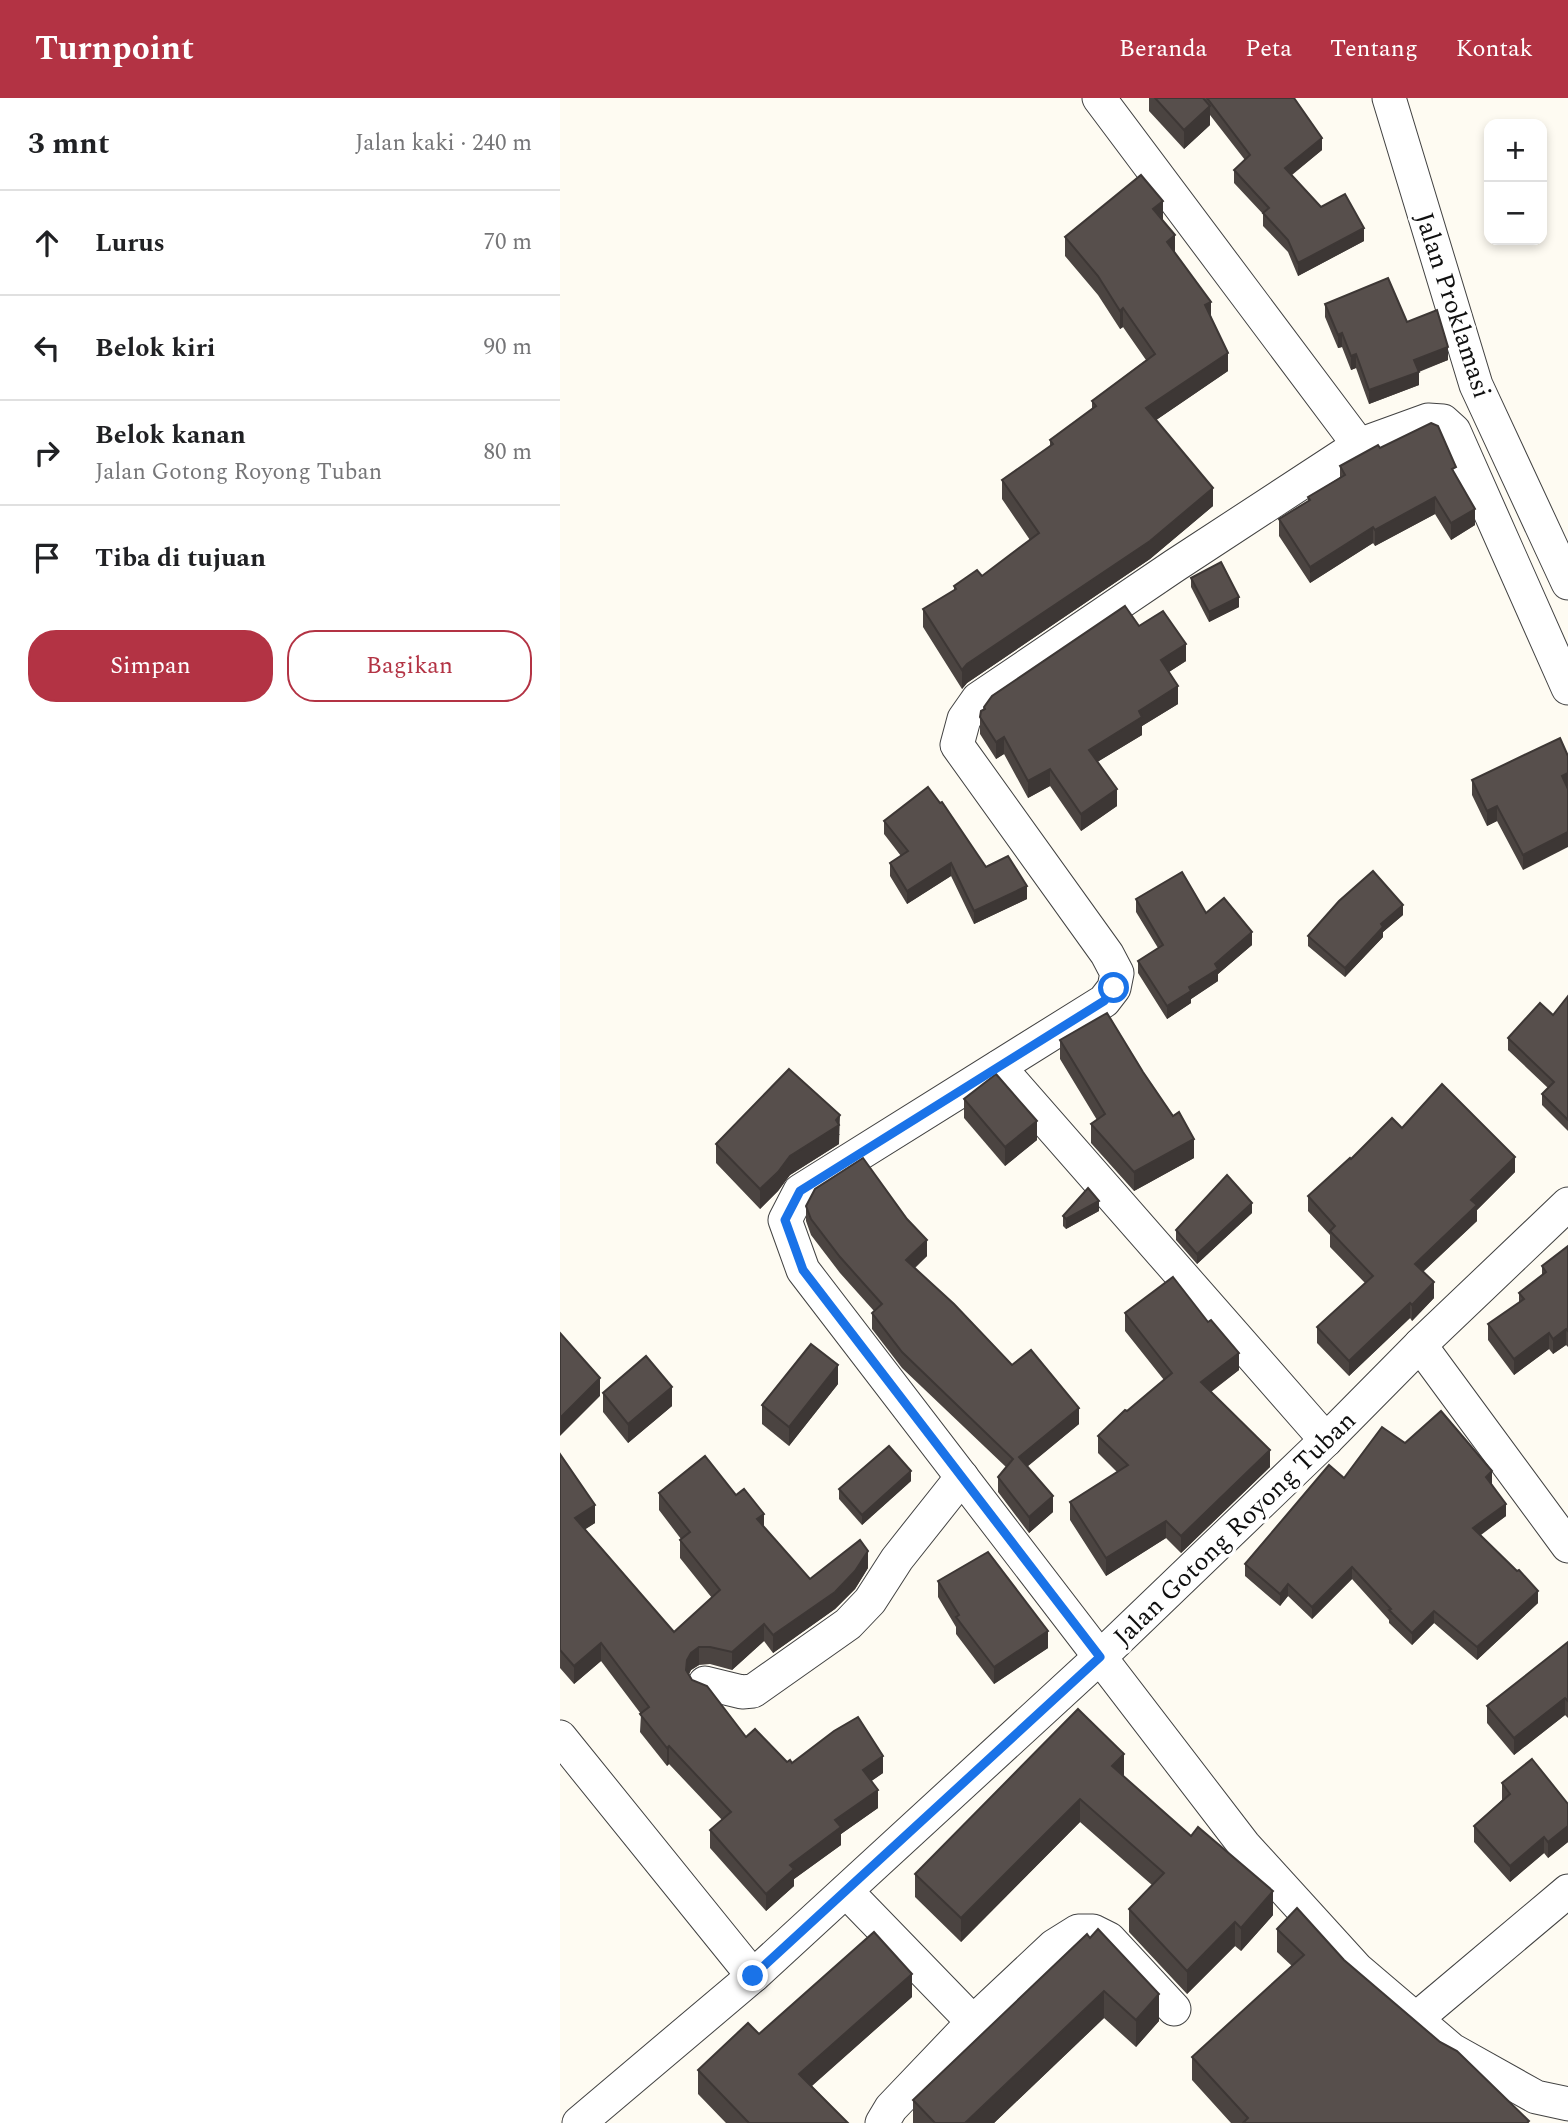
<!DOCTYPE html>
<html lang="id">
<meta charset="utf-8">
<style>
:root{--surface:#fff;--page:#f2f2f2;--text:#202124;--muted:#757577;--line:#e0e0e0;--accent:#b33344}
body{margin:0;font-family:Spectral,serif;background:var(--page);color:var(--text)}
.controls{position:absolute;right:21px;top:21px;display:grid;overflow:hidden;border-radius:14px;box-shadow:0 4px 10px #0003}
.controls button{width:63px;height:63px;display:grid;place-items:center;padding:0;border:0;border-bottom:2px solid var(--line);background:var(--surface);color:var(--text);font:35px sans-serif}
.stop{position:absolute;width:21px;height:21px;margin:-16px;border:5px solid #1a73e8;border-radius:50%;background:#fff}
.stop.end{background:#1a73e8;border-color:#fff;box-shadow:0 2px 7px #0008}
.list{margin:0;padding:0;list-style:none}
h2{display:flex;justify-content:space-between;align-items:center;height:91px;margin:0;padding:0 28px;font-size:30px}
h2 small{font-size:23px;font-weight:400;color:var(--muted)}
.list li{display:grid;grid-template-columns:46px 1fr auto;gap:21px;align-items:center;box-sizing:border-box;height:105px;padding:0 28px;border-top:2px solid var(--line)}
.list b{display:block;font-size:26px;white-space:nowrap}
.list p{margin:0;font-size:23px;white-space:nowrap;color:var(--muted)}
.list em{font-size:23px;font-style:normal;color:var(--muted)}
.actions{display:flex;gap:14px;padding:21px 28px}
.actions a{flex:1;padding:16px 0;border:2px solid var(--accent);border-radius:28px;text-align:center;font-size:24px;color:var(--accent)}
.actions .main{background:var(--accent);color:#fff}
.icon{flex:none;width:38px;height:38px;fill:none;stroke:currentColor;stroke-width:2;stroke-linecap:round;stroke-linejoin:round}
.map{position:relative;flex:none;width:1008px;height:2025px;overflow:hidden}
header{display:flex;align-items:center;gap:42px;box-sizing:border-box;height:98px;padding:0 35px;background:var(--accent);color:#fff}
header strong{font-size:33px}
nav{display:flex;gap:38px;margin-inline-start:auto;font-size:24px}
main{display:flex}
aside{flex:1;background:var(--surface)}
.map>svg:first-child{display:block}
</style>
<header>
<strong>Turnpoint</strong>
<nav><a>Beranda</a><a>Peta</a><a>Tentang</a><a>Kontak</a></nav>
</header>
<main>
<aside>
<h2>3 mnt<small>Jalan kaki · 240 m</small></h2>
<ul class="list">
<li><svg class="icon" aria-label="ahead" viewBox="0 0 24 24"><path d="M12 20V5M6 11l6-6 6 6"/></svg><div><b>Lurus</b></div><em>70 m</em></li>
<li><svg class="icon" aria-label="left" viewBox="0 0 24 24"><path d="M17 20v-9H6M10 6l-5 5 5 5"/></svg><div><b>Belok kiri</b></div><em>90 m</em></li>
<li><svg class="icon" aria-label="right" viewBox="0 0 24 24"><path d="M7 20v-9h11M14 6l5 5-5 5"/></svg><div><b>Belok kanan</b><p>Jalan Gotong Royong Tuban</p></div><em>80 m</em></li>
<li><svg class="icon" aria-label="arrive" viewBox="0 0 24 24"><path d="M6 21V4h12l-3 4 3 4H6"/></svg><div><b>Tiba di tujuan</b></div></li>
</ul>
<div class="actions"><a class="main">Simpan</a><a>Bagikan</a></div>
</aside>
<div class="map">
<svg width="1008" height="2025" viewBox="0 0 1008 2025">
<rect width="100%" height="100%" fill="#fefbf2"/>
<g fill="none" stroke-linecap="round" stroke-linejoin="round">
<g stroke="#424242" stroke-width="35">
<g id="minor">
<polyline points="539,0 799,347"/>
<polyline points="829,0 916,287 1008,485"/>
<polyline points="1008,590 894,333 883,323 868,322 799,347 614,468 418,601 404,621 397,647 547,856 557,875 554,890 544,903 240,1093 225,1122 243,1172 684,1747 797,1871 892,1952 976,1999 1008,2006"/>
<polyline points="439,969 766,1342"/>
<polyline points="860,1247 1008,1448"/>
<polyline points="145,1585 182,1594 193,1593 288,1526 310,1503 337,1461 402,1379"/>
<polyline points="0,1639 193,1878"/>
<polyline points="286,1793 413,1924"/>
<polyline points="856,1921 1008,1793"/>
<polyline points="19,2025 193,1878 540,1559 766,1342 860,1247 1008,1106"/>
<polyline points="322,2025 331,2010 413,1924 494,1848 518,1833 533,1833 549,1841 614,1911"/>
</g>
</g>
<use href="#minor" stroke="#fff" stroke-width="33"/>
</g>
<g fill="#4b4441">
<polygon points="589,0 734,0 762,52 732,77 761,109 804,143 738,178 728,154 703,128 703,116 674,85 674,72 685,62 650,17 650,27 624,51 589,13"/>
<polygon points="603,122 615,155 651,218 668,273 596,322 653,408 590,461 407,585 402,591 363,529 363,511 394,493 394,488 422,478 470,442 442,401 442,382 490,349 490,342 532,311 532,303 586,262 563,229 560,231 538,197 505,158 505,139"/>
<polygon points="765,206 847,224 888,262 859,274 859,287 809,306 796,270 791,272 782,249 778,250 765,219"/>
<polygon points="820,350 896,378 915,427 891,442 875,416 815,448 813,445 750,485 719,438 719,421 748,403 748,399 780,380 780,368"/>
<polygon points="631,480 679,509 649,524 631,489"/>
<polygon points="579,528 626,563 609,574 618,606 582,628 582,637 537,664 557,708 521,733 490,688 468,700 444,656 436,661 420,636 420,619 424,609"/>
<polygon points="1000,640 963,772 937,723 927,728 912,697 912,682"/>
<polygon points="324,723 426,769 467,801 414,826 391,778 347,806 330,778 330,765 341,758 324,736"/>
<polygon points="576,801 646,815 692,847 658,876 658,883 631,901 631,905 607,921 578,875 578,863 598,850 576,814"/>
<polygon points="843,817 823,834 823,839 785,879 748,848 748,838"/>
<polygon points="1008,898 1008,1033 982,1007 982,996 988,990 948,952 948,940 993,917"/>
<polygon points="500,942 634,1060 574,1093 531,1045 531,1026 537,1022 500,961"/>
<polygon points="404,1001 477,1042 445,1068 404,1020"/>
<polygon points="842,1030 955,1074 917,1112 917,1123 863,1174 874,1200 852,1223 850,1220 789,1278 757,1245 757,1229 805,1185 770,1149 770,1137 748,1113 748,1098 791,1061"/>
<polygon points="280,1036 279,1037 279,1046 230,1077 218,1093 200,1111 156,1065 156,1046"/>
<polygon points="246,1108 367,1158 355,1170 452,1267 519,1326 467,1369 493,1414 469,1435 438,1394 438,1379 446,1369 342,1270 312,1231 312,1215 314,1213 280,1175 251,1137 246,1123"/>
<polygon points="539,1113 506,1131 503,1128 503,1118"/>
<polygon points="692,1115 637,1166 616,1142 616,1132"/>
<polygon points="1008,1148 1008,1249 1006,1247 993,1256 989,1251 954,1277 928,1242 928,1226 959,1205 959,1195 982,1177 982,1168"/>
<polygon points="565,1215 679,1272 651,1294 710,1369 621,1455 606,1440 546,1478 510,1422 510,1404 557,1374 538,1355 538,1338 604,1282 565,1233"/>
<polygon points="278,1286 229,1348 202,1326 202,1307"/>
<polygon points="43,1295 112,1308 68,1345 43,1314"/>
<polygon points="845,1345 932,1386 946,1418 921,1437 978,1505 917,1562 874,1525 852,1547 829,1525 829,1522 792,1481 752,1521 728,1498 720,1508 685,1478 685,1466 784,1380"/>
<polygon points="0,1356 35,1425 25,1431 114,1534 152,1500 120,1460 120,1442 121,1441 99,1412 99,1395 176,1397 250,1481 308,1470 295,1491 275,1511 213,1555 204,1543 172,1572 150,1566 139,1567 131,1572 129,1576 132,1582 186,1639 227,1664 323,1675 311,1683 318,1710 281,1736 281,1747 234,1781 234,1788 206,1813 150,1750 150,1732 162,1722 109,1666 107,1668 80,1634 81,1616 41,1563 14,1586 0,1570"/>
<polygon points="351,1383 302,1427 279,1401 279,1391"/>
<polygon points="378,1483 488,1550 434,1586 396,1536 396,1529 378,1499"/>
<polygon points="1008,1544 1008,1620 1005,1617 954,1657 927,1625 927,1608"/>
<polygon points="564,1679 713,1817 681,1853 675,1848 627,1896 569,1834 569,1811 592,1787 520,1724 401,1844 355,1799 355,1776"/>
<polygon points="942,1685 1008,1706 1008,1744 988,1760 984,1755 950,1784 914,1744 914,1728 942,1702"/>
<polygon points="717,1831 784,1862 969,2025 671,2025 632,1982 632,1959 732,1868 717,1854"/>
<polygon points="527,1836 599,1923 576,1949 544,1920 434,2025 353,2025 353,2002"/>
<polygon points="352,1899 252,1988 288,2025 166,2025 138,1996 138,1972 199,1936"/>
</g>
<g fill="#3d3735">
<polygon points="650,8 650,27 624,51 624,32"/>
<polygon points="762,40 762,52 725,82 725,70"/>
<polygon points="603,103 603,122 593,111"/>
<polygon points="804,130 804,143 738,178 738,165"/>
<polygon points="615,137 615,156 607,144"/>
<polygon points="651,204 651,223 645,207"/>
<polygon points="563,210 563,229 560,231 560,213"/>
<polygon points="782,235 782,249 778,250 778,237"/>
<polygon points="888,249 888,262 854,275 854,262"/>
<polygon points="668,255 668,273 586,329 586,310"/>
<polygon points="796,256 796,270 791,272 791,258"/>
<polygon points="859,274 859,287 809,306 809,292"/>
<polygon points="653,390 653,408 590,461 407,585 402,591 402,572 407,566"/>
<polygon points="875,399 875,416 815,448 815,432"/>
<polygon points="915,411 915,427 891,442 891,425"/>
<polygon points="813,429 813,445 750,485 750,469"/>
<polygon points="679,499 679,509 649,524 649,514"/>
<polygon points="626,546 626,563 601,579 601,562"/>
<polygon points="618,588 618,606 582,628 582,637 529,669 529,652 579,613"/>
<polygon points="444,639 444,656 436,661 436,644"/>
<polygon points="490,671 490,688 468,700 468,683"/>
<polygon points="1008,675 1008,690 1002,678"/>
<polygon points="557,691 557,708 521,733 521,716"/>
<polygon points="937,708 937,723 927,728 927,713"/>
<polygon points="1008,734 1008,749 963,772 963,757"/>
<polygon points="391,765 391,778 347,806 347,793"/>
<polygon points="467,788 467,801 414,826 414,813"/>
<polygon points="843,807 843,817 823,834 823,839 785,879 785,870 821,826"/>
<polygon points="692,834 692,847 658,876 658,883 631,901 631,905 607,921 607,908"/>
<polygon points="280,1017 279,1046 230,1077 218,1093 200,1111 200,1091 230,1058 276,1022"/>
<polygon points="477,1023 477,1042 445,1068 445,1049"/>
<polygon points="634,1041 634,1060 574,1093 574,1074"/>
<polygon points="955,1059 955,1074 917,1112 917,1123 855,1181 855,1166 911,1102"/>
<polygon points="539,1103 539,1113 506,1131 506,1121"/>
<polygon points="692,1105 692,1115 637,1166 637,1156"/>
<polygon points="367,1142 367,1158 346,1177 346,1162"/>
<polygon points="874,1184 874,1200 852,1223 852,1207"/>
<polygon points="850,1205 850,1220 789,1278 789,1263"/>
<polygon points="1006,1231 1006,1247 993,1256 993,1241"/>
<polygon points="989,1235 989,1251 954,1277 954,1261"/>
<polygon points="679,1255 679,1272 641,1301 641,1284"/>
<polygon points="278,1267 278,1286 229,1348 229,1329"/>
<polygon points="40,1280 40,1298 0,1338 0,1320"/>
<polygon points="112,1289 112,1308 68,1345 68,1326"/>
<polygon points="519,1310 519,1326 459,1375 459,1359"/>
<polygon points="710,1352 710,1369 621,1455 621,1438"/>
<polygon points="351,1373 351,1383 302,1427 302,1417"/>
<polygon points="932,1373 932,1386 926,1391 926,1379"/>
<polygon points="493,1398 493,1414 469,1435 469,1419"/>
<polygon points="946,1406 946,1418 913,1442 913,1430"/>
<polygon points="35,1407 35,1425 15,1438 15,1420"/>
<polygon points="204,1416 204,1433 197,1421"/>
<polygon points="606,1423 606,1440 546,1478 546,1460"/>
<polygon points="308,1453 308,1470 295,1491 275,1511 213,1555 213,1537"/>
<polygon points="792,1469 792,1481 752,1521 752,1509"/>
<polygon points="728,1486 728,1498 720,1508 720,1496"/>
<polygon points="978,1493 978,1505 917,1562 917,1549"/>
<polygon points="874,1513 874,1525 852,1547 852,1535"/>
<polygon points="204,1526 204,1543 172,1572 172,1554"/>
<polygon points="488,1533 488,1550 434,1586 434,1569"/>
<polygon points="41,1545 41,1563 14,1586 14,1568"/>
<polygon points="139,1549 139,1567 131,1572 127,1580 127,1562 131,1555"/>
<polygon points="1005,1600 1005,1617 954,1657 954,1640"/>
<polygon points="109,1648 109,1666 107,1668 107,1650"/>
<polygon points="564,1656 564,1680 552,1668"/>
<polygon points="323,1658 323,1675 303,1689 303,1672"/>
<polygon points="318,1692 318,1710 281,1736 281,1747 234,1781 234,1788 206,1813 206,1796 230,1767 275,1722"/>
<polygon points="520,1701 520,1724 401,1844 401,1820"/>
<polygon points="1008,1728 1008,1744 988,1760 988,1744"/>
<polygon points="984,1739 984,1755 950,1784 950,1768"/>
<polygon points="713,1793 713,1817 681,1853 681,1830"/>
<polygon points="675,1824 675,1848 627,1896 627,1873"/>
<polygon points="352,1876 352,1899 239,1999 239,1976"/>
<polygon points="544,1893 544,1920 434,2025 405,2025"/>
<polygon points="599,1896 599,1923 576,1949 576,1922"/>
</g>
<g fill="#574f4c" stroke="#3d3735" stroke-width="2">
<polygon points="595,0 643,0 650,8 624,32"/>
<polygon points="647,0 734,0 762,40 725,70 761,109 785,96 804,130 738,165 728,142 703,115 709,110 674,72 690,57"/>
<polygon points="581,77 603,103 593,111 615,137 607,144 651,204 645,207 668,255 586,310 653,390 590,443 407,566 402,572 363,511 396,491 394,488 417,472 422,478 479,435 442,382 493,346 490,342 536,308 532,303 595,256 563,210 560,213 538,178 505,139"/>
<polygon points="828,180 847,224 877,212 888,249 854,262 859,274 809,292 796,256 791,258 782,235 778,237 765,206"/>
<polygon points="871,325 878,328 896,369 892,371 915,411 891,425 875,399 815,432 813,429 750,469 719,421 750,402 748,399 785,377 780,368 818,347 820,350"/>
<polygon points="661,464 679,499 649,514 631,480"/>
<polygon points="565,508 579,528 603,513 626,546 601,562 618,588 579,613 582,619 529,652 557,691 521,716 490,671 468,683 444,639 436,644 420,619 421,613 425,611 424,609 432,598"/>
<polygon points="1000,640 1008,658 1008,675 1002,678 1008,691 1008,734 963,757 937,708 927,713 912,682"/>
<polygon points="368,689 380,705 382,704 426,769 448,758 467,788 414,813 391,765 347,793 330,765 348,753 324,723"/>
<polygon points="813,773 843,807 821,826 823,829 785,870 748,838 779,803"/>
<polygon points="622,774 646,815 664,800 692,834 655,866 658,871 629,889 631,893 607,908 578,863 603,847 576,801"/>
<polygon points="1008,898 1008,1022 982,996 994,984 948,940 980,905 993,917"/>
<polygon points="547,915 583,974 613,1018 619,1014 634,1041 574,1074 531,1026 545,1016 500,942"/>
<polygon points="229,971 280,1017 276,1022 279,1027 230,1058 218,1074 200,1091 156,1046"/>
<polygon points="436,976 477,1023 445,1049 404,1001"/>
<polygon points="882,986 955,1059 911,1102 917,1107 855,1166 874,1184 852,1207 850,1205 789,1263 757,1229 813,1178 770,1133 775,1128 748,1098 790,1060 791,1061 832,1020 842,1030"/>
<polygon points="303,1060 347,1121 367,1142 346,1162 394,1206 452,1267 471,1252 519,1310 459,1359 493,1398 469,1419 438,1379 453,1361 342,1254 312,1215 322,1206 280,1159 251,1121 246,1108 255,1091"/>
<polygon points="667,1077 692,1105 637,1156 616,1132"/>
<polygon points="528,1090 539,1103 506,1121 503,1118"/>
<polygon points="1008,1148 1008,1233 1006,1231 993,1241 989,1235 954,1261 928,1226 964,1201 959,1195 986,1174 982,1168"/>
<polygon points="613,1179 648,1224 651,1222 679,1255 641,1284 710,1352 621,1438 606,1423 546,1460 510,1404 568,1367 538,1338 565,1312 567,1313 612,1275 565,1215"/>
<polygon points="0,1235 40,1280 0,1320"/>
<polygon points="251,1246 278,1267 229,1329 202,1307"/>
<polygon points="86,1258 112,1289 68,1326 43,1295"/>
<polygon points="881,1313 932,1373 926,1379 946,1406 913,1430 957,1473 959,1472 978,1493 917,1549 874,1513 852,1535 829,1512 831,1511 792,1469 752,1509 728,1486 720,1496 685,1466 769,1367 784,1380 822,1329 845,1345"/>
<polygon points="329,1348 351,1373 302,1417 279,1391"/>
<polygon points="0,1356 35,1407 15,1420 114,1534 160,1492 120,1442 130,1434 99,1395 145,1358 176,1397 184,1391 204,1416 197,1421 250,1481 300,1442 308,1453 295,1473 275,1494 213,1537 204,1526 172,1554 150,1549 139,1549 131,1555 127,1562 126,1572 132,1582 147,1588 186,1639 195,1631 227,1664 230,1662 232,1665 274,1633 298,1619 323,1658 303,1672 318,1692 275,1722 281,1729 230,1767 234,1771 206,1796 150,1732 171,1714 109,1648 107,1650 80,1616 89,1609 41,1545 14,1568 0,1552"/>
<polygon points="428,1454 488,1533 434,1569 396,1519 399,1517 378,1483"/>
<polygon points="1008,1544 1008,1603 1005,1600 954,1640 927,1608"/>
<polygon points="518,1611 564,1656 552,1668 631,1738 638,1729 713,1793 681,1830 675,1824 627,1873 569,1811 604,1775 520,1701 401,1820 355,1776"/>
<polygon points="972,1661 1008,1706 1008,1728 988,1744 984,1739 950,1768 914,1728 950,1696 942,1685"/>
<polygon points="737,1810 784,1862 880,1944 897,1953 969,2023 967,2025 683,2025 688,2020 632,1959 744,1857 717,1831"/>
<polygon points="538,1831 599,1896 576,1922 544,1893 405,2025 375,2025 353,2002 527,1836 530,1840"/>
<polygon points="314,1834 352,1876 239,1976 288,2025 189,2025 138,1972 188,1925 199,1936"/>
</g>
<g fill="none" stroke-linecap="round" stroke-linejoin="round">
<polyline stroke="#1a73e8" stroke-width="9" points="193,1878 540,1559 243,1172 225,1122 240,1093 544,903 554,890"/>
</g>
<g text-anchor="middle" stroke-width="7" stroke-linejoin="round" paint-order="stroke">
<g font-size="26" fill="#0f0f0f" stroke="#fff">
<text transform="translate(894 207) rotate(72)" y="9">Jalan Proklamasi</text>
<text transform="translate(674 1430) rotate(-44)" y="9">Jalan Gotong Royong Tuban</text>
</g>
</g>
</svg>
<div class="controls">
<button>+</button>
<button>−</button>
</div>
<div class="stop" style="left:554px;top:890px"></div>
<div class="stop end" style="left:193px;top:1878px"></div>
</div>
</main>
